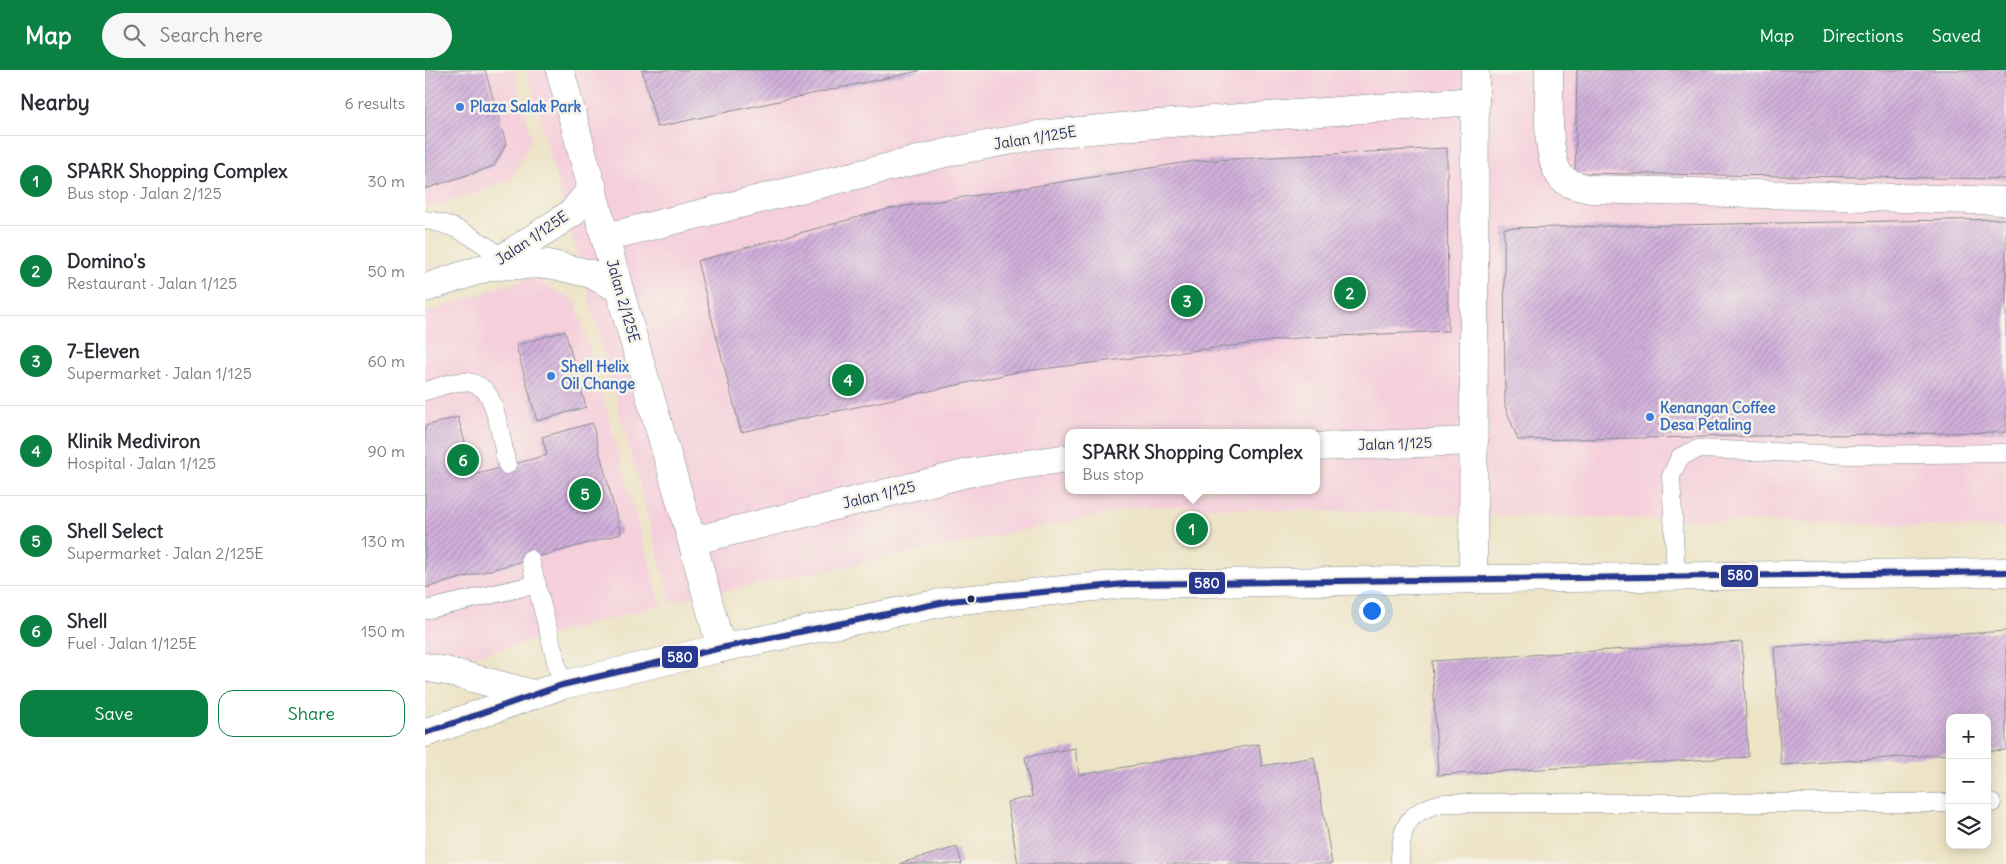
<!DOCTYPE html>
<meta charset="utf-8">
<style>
:root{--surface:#fff;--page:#f7f7f7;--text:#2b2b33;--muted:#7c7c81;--line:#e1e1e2;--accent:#0b8043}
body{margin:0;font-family:Delius,sans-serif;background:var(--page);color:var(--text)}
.controls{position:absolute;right:15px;bottom:15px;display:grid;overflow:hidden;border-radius:10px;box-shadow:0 2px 12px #0003}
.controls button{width:45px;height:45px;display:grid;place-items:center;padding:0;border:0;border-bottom:1px solid var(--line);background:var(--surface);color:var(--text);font:25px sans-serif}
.you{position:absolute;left:946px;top:540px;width:18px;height:18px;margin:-12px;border:4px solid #fff;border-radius:50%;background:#1a73e8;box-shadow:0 0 0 8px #1a73e833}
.badge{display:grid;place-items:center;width:32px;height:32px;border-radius:50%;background:var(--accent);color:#fff;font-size:16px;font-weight:700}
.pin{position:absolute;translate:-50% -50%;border:2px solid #fff;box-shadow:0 1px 5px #0006}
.popup{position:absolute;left:640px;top:359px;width:255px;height:65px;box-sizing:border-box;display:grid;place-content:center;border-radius:10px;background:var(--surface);filter:drop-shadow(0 1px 4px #0005);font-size:16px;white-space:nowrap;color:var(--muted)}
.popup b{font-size:19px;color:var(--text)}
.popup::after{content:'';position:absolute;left:50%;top:100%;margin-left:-10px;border:10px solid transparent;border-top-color:var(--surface)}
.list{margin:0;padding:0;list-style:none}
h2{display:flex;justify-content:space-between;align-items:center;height:65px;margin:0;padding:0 20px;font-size:21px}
h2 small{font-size:16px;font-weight:400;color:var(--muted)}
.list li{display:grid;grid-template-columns:32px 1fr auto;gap:15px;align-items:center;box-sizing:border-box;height:90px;padding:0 20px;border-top:1px solid var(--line)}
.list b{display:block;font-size:19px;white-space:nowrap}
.list p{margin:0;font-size:16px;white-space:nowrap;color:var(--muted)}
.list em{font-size:16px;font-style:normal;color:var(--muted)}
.actions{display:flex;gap:10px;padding:15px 20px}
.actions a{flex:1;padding:11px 0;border:1px solid var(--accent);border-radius:15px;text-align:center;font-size:18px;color:var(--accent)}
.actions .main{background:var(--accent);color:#fff}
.icon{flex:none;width:28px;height:28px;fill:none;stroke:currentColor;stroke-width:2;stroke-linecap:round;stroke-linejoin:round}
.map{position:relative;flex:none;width:1581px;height:794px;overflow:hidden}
header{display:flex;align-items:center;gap:30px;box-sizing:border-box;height:70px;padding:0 25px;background:var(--accent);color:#fff}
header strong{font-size:24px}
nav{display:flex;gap:28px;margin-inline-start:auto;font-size:18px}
.search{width:350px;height:45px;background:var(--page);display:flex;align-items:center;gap:12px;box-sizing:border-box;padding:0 18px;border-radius:28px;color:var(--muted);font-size:19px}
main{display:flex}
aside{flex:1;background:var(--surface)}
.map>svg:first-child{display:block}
</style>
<header>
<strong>Map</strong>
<div class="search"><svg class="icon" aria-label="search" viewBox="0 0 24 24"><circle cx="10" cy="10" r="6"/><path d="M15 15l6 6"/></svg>Search here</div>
<nav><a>Map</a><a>Directions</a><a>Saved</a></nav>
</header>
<main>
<aside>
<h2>Nearby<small>6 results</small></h2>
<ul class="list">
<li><span class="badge">1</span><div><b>SPARK Shopping Complex</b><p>Bus stop · Jalan 2/125</p></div><em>30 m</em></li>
<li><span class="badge">2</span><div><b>Domino's</b><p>Restaurant · Jalan 1/125</p></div><em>50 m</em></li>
<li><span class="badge">3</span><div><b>7-Eleven</b><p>Supermarket · Jalan 1/125</p></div><em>60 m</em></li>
<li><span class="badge">4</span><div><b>Klinik Mediviron</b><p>Hospital · Jalan 1/125</p></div><em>90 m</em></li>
<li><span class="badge">5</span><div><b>Shell Select</b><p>Supermarket · Jalan 2/125E</p></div><em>130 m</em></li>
<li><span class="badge">6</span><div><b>Shell</b><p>Fuel · Jalan 1/125E</p></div><em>150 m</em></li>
</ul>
<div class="actions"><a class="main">Save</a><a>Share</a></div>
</aside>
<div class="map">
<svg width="1581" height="794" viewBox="0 0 1581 794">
<defs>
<pattern id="building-hatch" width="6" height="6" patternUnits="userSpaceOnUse" patternTransform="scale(1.25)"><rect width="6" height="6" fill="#d2b0db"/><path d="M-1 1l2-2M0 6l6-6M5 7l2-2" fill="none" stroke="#aa90b5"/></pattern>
</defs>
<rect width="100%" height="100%" fill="#f7f3e8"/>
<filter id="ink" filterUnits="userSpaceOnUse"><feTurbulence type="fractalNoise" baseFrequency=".02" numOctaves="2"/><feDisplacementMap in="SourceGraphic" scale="10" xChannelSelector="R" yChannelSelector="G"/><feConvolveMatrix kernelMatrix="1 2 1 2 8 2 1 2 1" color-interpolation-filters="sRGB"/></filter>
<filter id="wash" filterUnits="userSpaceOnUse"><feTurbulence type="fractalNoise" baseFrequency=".0096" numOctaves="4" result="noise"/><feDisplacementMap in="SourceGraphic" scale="20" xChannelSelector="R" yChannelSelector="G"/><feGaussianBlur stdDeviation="1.12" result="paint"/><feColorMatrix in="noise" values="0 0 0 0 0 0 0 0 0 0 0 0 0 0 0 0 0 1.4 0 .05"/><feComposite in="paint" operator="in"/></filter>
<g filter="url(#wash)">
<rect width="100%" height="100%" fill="#ede4c7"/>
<g fill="#f5cfdb" fill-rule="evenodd">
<polygon points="0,0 89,0 107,69 86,110 0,139"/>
<path d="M102,0h1479v458l-863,-22 -472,96zM643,363h248v57h-248z"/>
<polygon points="105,207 151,231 236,535 37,589 0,583 0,243"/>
</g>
<g id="blocks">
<g fill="url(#building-hatch)">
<polygon points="0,0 60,0 81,74 69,96 0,119"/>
<polygon points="217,0 494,0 494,1 232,57"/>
<polygon points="1152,0 1581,0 1581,109 1150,103"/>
<polygon points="1022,78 1023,261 872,268 592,302 316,362 272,191 463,139 770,91"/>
<polygon points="1581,149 1581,362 1093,370 1080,336 1079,158"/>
<polygon points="140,261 161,337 112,351 91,275"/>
<polygon points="33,347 49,405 122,385 117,367 167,353 196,464 0,518 0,356"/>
<polygon points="1581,561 1581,680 1562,681 1562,648 1525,648 1525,684 1356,695 1349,577"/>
<polygon points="1317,572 1323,687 1013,705 1007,591"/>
<polygon points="834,674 837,696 889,687 907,794 593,794 582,732 607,727 600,687 650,678 654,705"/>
<polygon points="532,777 537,794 476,794 476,793"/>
</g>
</g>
</g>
<g filter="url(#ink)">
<use href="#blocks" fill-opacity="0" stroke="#848a92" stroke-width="1"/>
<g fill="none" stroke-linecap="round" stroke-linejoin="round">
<g stroke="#848a92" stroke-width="19">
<g id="lane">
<path d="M0,150c29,3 55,20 77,38"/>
<path d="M0,321c13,-3 28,-11 42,-9 8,1 15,5 20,11 10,13 16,55 20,72"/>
<polyline points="105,489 137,615"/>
<polyline points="1251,506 1246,406 1255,387 1273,379 1425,385 1581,383"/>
<polyline points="0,540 112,514"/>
<polyline points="1562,733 1567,733"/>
<path d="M975,794c0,-35 6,-53 43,-61h507"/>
</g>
</g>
<g stroke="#848a92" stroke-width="29">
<g id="street">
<polyline points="135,0 194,219 267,471 296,578"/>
<path d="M1124,0c1,26 -5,89 13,108 8,8 19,9 29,11l415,12"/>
<polyline points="181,167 529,81 613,65 718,55 1050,31"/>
<polyline points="66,196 124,194 166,204 194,219"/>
<polyline points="0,218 66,196 147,143 168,117"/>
<polyline points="891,377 1049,371"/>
<polyline points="267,471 543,403 643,388"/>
<polyline points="1048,509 1050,0"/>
</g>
</g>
<g stroke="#848a92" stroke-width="29">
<g id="secondary">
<polyline points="0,597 21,601 108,624"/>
<polyline points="0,663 137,615 296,578 525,531 700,514 1581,502"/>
</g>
</g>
<use href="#lane" stroke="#fff" stroke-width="18"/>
<use href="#street" stroke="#fff" stroke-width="28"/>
<use href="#secondary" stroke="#fff" stroke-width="28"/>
<g stroke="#f7f3e8" stroke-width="10">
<polyline id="bus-1" points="0,663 137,615 296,578 525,531 700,514 1581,502"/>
</g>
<use href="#bus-1" stroke="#283890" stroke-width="6"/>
</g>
</g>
<g fill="#3f7fe0" stroke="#f7f3e8" stroke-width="2">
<circle cx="35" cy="37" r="5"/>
<circle cx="126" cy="306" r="5"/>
<circle cx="1225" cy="347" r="5"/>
</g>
<circle fill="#1b2f5e" stroke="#f7f3e8" stroke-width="2" cx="546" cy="529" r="4.5"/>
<g text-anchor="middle" stroke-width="5" stroke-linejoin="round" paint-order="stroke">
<g font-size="15" font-weight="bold" fill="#366cbe" stroke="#f7f3e8" text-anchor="start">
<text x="45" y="42">Plaza Salak Park</text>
<text x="136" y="302">Shell Helix<tspan x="136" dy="17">Oil Change</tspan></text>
<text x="1235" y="343">Kenangan Coffee<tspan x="1235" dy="17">Desa Petaling</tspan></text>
</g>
<g font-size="15" fill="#1b2f5e" stroke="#f7f3e8">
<text transform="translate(610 68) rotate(-9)" y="5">Jalan 1/125E</text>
<text transform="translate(107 168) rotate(-34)" y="5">Jalan 1/125E</text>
<text transform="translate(198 231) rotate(74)" y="5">Jalan 2/125E</text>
<text transform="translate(970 374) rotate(-2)" y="5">Jalan 1/125</text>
<text transform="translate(454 425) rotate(-14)" y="5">Jalan 1/125</text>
</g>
</g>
<g stroke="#f7f3e8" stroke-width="2">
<rect x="1295" y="494" width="39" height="24" rx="5" fill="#283890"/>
<rect x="763" y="501" width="38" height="24" rx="5" fill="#283890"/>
<rect x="236" y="575" width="38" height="24" rx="5" fill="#283890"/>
</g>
<g font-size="14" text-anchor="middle" font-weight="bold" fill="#fff">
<text x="1315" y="510">580</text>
<text x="782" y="518">580</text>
<text x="255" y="592">580</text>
</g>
</svg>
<div class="controls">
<button>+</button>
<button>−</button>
<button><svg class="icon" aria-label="layers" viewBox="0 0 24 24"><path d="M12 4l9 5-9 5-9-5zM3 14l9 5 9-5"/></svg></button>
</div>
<div class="you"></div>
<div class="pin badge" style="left:767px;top:459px">1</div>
<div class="popup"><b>SPARK Shopping Complex</b>Bus stop</div>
<div class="pin badge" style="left:925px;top:223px">2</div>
<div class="pin badge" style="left:762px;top:231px">3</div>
<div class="pin badge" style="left:423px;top:310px">4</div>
<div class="pin badge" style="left:160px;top:424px">5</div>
<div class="pin badge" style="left:38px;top:390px">6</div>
</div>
</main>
